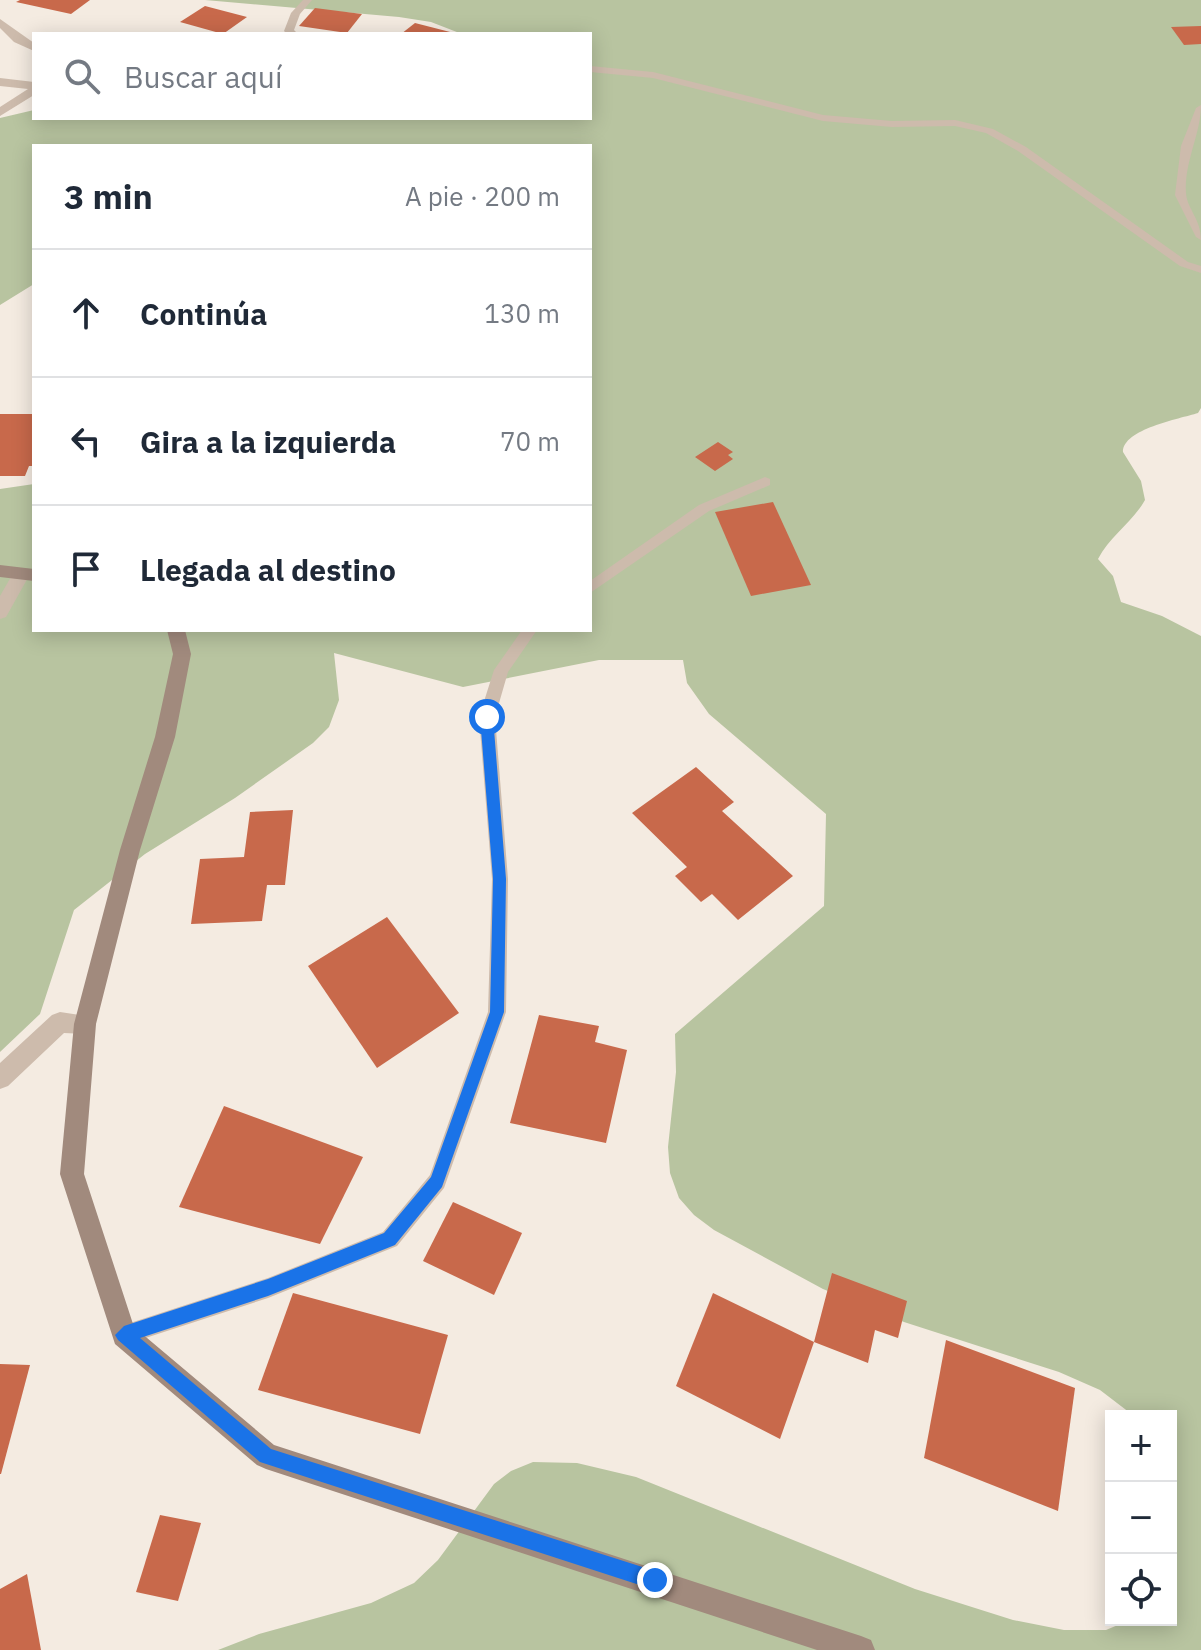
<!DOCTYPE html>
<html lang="es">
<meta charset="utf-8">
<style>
:root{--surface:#fff;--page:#f6f6f7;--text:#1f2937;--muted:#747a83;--line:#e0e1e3}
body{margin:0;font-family:"IBM Plex Sans",sans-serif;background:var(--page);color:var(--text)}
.controls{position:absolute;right:24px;bottom:24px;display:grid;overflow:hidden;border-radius:0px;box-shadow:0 4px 20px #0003}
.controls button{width:72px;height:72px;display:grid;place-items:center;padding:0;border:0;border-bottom:2px solid var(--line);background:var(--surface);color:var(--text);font:40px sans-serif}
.stop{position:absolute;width:24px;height:24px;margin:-18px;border:6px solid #1a73e8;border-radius:50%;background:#fff}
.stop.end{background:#1a73e8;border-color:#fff;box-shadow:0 2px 8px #0008}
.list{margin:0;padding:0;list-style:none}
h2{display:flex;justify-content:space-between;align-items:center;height:104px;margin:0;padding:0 32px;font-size:34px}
h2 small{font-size:26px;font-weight:400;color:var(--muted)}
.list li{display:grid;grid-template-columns:52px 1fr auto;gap:24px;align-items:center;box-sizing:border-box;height:128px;padding:0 32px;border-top:2px solid var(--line)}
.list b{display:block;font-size:30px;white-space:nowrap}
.list em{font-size:26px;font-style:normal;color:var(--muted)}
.icon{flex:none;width:44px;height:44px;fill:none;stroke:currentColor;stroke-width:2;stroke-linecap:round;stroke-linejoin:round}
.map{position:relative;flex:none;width:1201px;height:1650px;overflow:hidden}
.search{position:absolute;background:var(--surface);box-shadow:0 4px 20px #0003;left:32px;top:32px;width:560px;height:88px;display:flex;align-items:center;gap:20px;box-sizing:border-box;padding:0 28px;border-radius:0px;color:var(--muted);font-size:30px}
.panel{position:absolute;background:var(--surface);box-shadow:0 4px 20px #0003;left:32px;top:144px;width:560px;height:488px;border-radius:0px}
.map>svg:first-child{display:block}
</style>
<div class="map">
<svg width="1201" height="1650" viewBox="0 0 1201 1650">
<rect width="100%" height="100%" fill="#f4ebe1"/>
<path fill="#b8c4a0" d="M205,0h996v408l-3,5c-19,6 -75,16 -75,39l18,29 4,19c-13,23 -35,36 -47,59l15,17 8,26 41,14 39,20v1014h-983l41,-16 112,-31 43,-20 24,-23 56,-76 17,-13 22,-9 44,1 59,14 279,112 98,31 51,10h42l24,-10h41v-204h-37l-34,-26 -41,-18 -155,-50 -81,-33 -109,-59 -20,-15 -15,-17 -9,-25 -2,-26 8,-75 -1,-38 149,-128 2,-92 -117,-100 -22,-31 -4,-23h-84l-136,27 -129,-34 5,47 -10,27 -16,16 -78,55 -90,56 -71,56 -34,104 -40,38v-563l34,-5v146h556v-484h-556v138l-34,21v-187l34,-8v8h556v-84h-128l-31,-12 -32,-5z"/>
<g fill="#c8694b">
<polygon points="20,0 90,0 71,14 16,2"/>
<polygon points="205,6 247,17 223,34 180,22"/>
<polygon points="315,8 362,14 347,33 299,26"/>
<polygon points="415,23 454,33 454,34 401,34"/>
<polygon points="1201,26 1201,44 1184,45 1171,27"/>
<polygon points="0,414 34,414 34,466 29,466 25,476 0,476"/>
<polygon points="718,442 733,452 728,455 733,459 715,471 695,457"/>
<polygon points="773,502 811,585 751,596 715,512"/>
<polygon points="696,767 734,802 722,811 793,876 738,920 712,894 701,902 675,876 687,867 632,813"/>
<polygon points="293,810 285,885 267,885 262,921 191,924 200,859 244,857 250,812"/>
<polygon points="387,917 459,1013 377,1068 308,966"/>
<polygon points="539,1015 599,1026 595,1042 627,1050 606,1143 510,1123"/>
<polygon points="224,1106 363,1157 320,1244 179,1207"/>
<polygon points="453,1202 522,1233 494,1295 423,1261"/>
<polygon points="832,1273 907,1301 898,1338 875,1330 868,1363 814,1342"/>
<polygon points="293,1293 448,1335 420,1434 258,1390"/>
<polygon points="713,1293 814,1342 780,1439 676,1386"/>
<polygon points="946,1340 1075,1388 1058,1511 924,1458"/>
<polygon points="0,1364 30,1365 1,1474 0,1474"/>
<polygon points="160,1515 201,1523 178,1601 136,1592"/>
<polygon points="27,1574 41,1650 0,1650 0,1589"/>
</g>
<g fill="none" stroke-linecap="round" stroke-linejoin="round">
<g fill="#cdbbac" fill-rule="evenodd">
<polygon points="303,0 312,0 300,14 294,30 298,34 287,34 284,31 291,13"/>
<polygon points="590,66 653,72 823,115 892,121 955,120 993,129 1026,147 1188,262 1201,266 1201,273 1180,266 1018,151 986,133 955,126 892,127 823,121 653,78 590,72"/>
<path d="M1201,105c0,29 -17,57 -15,88 1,16 15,26 15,47l-5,-3 -21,-42 6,-49 15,-38z"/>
<polygon points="765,477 770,479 770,485 709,511 590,593 590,581 699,505"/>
<polygon points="522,630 537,630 508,672 495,717 508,879 506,1012 444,1188 397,1246 268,1298 124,1345 117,1342 114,1335 117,1328 124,1325 268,1278 383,1232 430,1175 488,1012 492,879 479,717 494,670"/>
</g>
<g fill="#cdbbac" fill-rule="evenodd">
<polygon points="0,19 34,43 34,51 14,42 0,28"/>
<polygon points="0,78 34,82 34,95 0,116 0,107 28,89 0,86"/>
<polygon points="21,568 30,574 6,617 0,619 0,596 15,570"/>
<polygon points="60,1012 93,1017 96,1024 93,1031 85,1034 64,1033 8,1086 0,1089 0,1063 52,1015"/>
</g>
<g fill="#a18a7d" fill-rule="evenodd">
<polygon points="0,565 34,569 34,581 0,577"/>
<polygon points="167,630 185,630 191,654 175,737 140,850 96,1024 84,1174 134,1327 274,1445 861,1636 871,1640 875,1650 817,1650 266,1469 257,1465 115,1344 60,1174 74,1024 120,850 155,737 173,654"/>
</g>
</g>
<polygon fill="#1a73e8" points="487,712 493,717 506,879 504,1012 442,1187 395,1245 268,1296 140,1338 271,1449 655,1571 665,1580 655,1590 260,1462 118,1340 115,1335 124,1326 268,1279 384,1233 431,1177 490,1012 493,879 480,717"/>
</svg>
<div class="controls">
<button>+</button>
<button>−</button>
<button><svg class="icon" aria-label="locate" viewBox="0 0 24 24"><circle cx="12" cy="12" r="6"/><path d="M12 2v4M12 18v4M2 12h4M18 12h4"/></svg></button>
</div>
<div class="stop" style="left:487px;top:717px"></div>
<div class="stop end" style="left:655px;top:1580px"></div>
<div class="search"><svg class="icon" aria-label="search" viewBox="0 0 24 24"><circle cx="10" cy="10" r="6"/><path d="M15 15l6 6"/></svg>Buscar aquí</div>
<section class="panel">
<h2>3 min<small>A pie · 200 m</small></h2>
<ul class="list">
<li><svg class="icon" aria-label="ahead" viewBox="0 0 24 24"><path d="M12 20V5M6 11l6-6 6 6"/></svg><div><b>Continúa</b></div><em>130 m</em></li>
<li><svg class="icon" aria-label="left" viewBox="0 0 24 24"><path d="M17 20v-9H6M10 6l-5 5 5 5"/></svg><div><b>Gira a la izquierda</b></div><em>70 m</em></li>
<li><svg class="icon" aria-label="arrive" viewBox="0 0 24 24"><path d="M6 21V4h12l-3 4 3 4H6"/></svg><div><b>Llegada al destino</b></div></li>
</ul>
</section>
</div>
